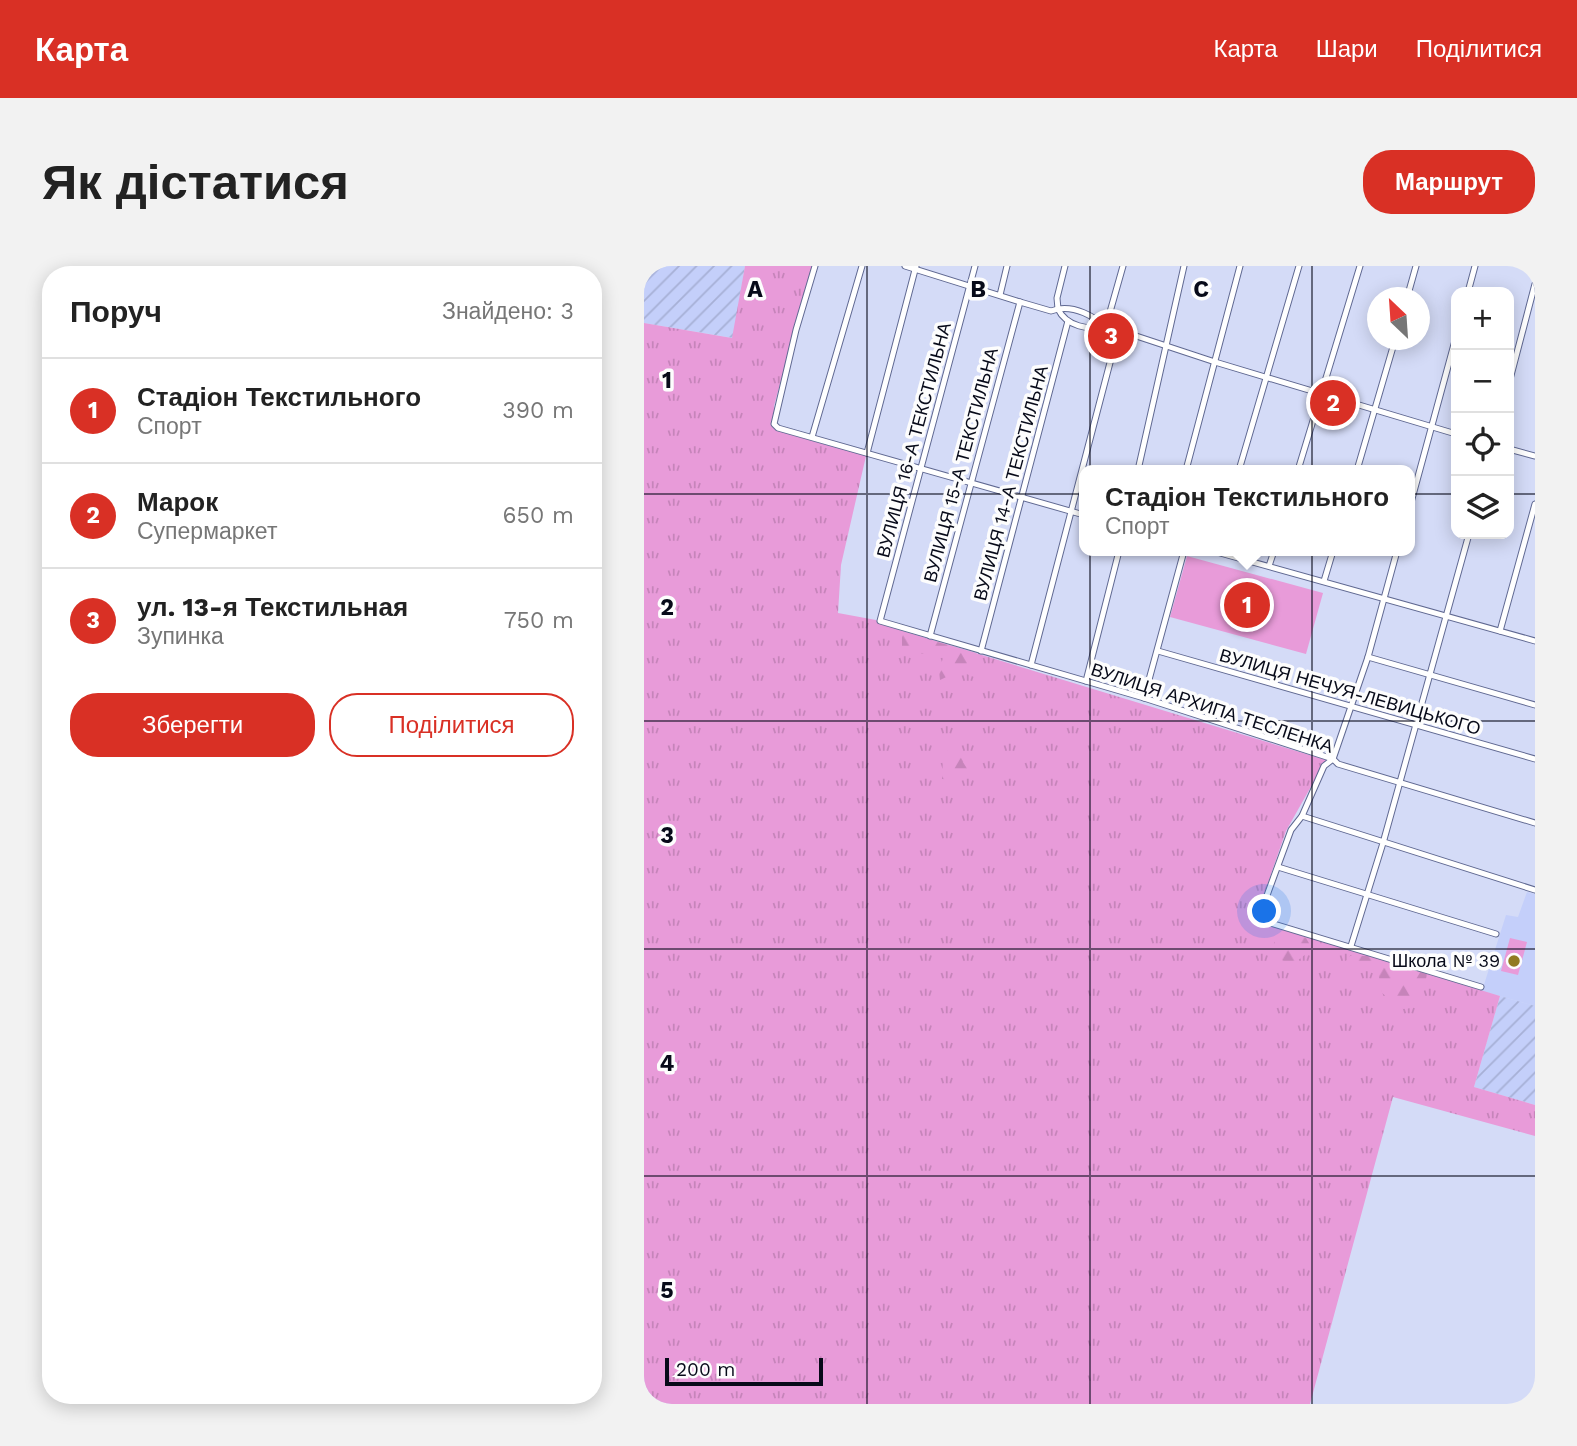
<!DOCTYPE html>
<html lang="uk">
<meta charset="utf-8">
<style>
:root{--surface:#fff;--page:#f2f2f2;--text:#222;--muted:#767676;--line:#e0e0e0;--accent:#d93025}
body{margin:0;font-family:"Work Sans",sans-serif;background:var(--page);color:var(--text)}
.controls{position:absolute;right:21px;top:21px;display:grid;overflow:hidden;border-radius:14px;box-shadow:0 4px 18px #0003}
.controls button{width:63px;height:63px;display:grid;place-items:center;padding:0;border:0;border-bottom:2px solid var(--line);background:var(--surface);color:var(--text);font:35px sans-serif}
.compass{position:absolute;left:723px;top:21px;width:63px;height:63px;border-radius:50%;background:var(--surface);box-shadow:0 4px 18px #0003;rotate:335deg}
.scale{position:absolute;left:21px;bottom:18px;width:158px;box-sizing:border-box;padding-left:7px;border:4px solid #070a19;border-top:0;font-size:19px;line-height:24px;white-space:nowrap;color:#070a19;-webkit-text-stroke:5px #fdfdfd;paint-order:stroke}
.you{position:absolute;left:621px;top:646px;width:24px;height:24px;margin:-18px;border:5px solid #fff;border-radius:50%;background:#1a73e8;box-shadow:0 0 0 10px #1a73e833}
.badge{display:grid;place-items:center;width:46px;height:46px;border-radius:50%;background:var(--accent);color:#fff;font-size:23px;font-weight:700}
.pin{position:absolute;translate:-50% -50%;border:4px solid #fff;box-shadow:0 2px 7px #0006}
.popup{position:absolute;left:435px;top:199px;width:336px;height:91px;box-sizing:border-box;display:grid;place-content:center;border-radius:14px;background:var(--surface);filter:drop-shadow(0 2px 5px #0005);font-size:23px;white-space:nowrap;color:var(--muted)}
.popup b{font-size:26px;color:var(--text)}
.popup::after{content:'';position:absolute;left:50%;top:100%;margin-left:-14px;border:14px solid transparent;border-top-color:var(--surface)}
.list{margin:0;padding:0;list-style:none}
h2{display:flex;justify-content:space-between;align-items:center;height:91px;margin:0;padding:0 28px;font-size:30px}
h2 small{font-size:23px;font-weight:400;color:var(--muted)}
.list li{display:grid;grid-template-columns:46px 1fr auto;gap:21px;align-items:center;box-sizing:border-box;height:105px;padding:0 28px;border-top:2px solid var(--line)}
.list b{display:block;font-size:26px;white-space:nowrap}
.list p{margin:0;font-size:23px;white-space:nowrap;color:var(--muted)}
.list em{font-size:23px;font-style:normal;color:var(--muted)}
.actions{display:flex;gap:14px;padding:21px 28px}
.actions a{flex:1;padding:16px 0;border:2px solid var(--accent);border-radius:28px;text-align:center;font-size:24px;color:var(--accent)}
.actions .main{background:var(--accent);color:#fff}
.icon{flex:none;width:38px;height:38px;fill:none;stroke:currentColor;stroke-width:2;stroke-linecap:round;stroke-linejoin:round}
.map{position:relative;flex:none;width:891px;height:1138px;overflow:hidden;border-radius:28px}
header{display:flex;align-items:center;gap:42px;box-sizing:border-box;height:98px;padding:0 35px;background:var(--accent);color:#fff}
header strong{font-size:33px}
nav{display:flex;gap:38px;margin-inline-start:auto;font-size:24px}
.intro{display:flex;align-items:center;justify-content:space-between;box-sizing:border-box;height:168px;padding:0 42px}
h1{margin:0;font-size:49px}
.button{padding:18px 32px;border-radius:28px;background:var(--accent);color:#fff;font-size:24px;font-weight:700}
main{display:flex;gap:42px;padding:0 42px}
aside{flex:1;background:var(--surface);border-radius:28px;box-shadow:0 4px 18px #0003}
.map>svg:first-child{display:block}
</style>
<header>
<strong>Карта</strong>
<nav><a>Карта</a><a>Шари</a><a>Поділитися</a></nav>
</header>
<div class="intro"><h1>Як дістатися</h1><a class="button">Маршрут</a></div>
<main>
<aside>
<h2>Поруч<small>Знайдено: 3</small></h2>
<ul class="list">
<li><span class="badge">1</span><div><b>Стадіон Текстильного</b><p>Спорт</p></div><em>390 m</em></li>
<li><span class="badge">2</span><div><b>Марок</b><p>Супермаркет</p></div><em>650 m</em></li>
<li><span class="badge">3</span><div><b>ул. 13-я Текстильная</b><p>Зупинка</p></div><em>750 m</em></li>
</ul>
<div class="actions"><a class="main">Зберегти</a><a>Поділитися</a></div>
</aside>
<div class="map">
<svg width="891" height="1138" viewBox="0 0 891 1138">
<defs>
<pattern id="industrial-furrows" width="10" height="10" patternUnits="userSpaceOnUse" patternTransform="scale(1.75)"><rect width="10" height="10" fill="#c4cffa"/><path d="M-1 1l2-2M0 10L10 0M9 11l2-2" fill="none" stroke="#a7b0d6"/></pattern>
<pattern id="grass-tufts" width="24" height="20" patternUnits="userSpaceOnUse" patternTransform="scale(1.75)"><rect width="24" height="20" fill="#e89bd9"/><path d="M3 7l-1-3M5 7V3M7 7l1-3M15 17l-1-3M17 17v-4M19 17l1-3" fill="none" stroke="#c684ba"/></pattern>
<pattern id="forest-firs" width="22" height="20" patternUnits="userSpaceOnUse" patternTransform="scale(1.75)"><rect width="22" height="20" fill="#e89bd9"/><path d="M5 1l3.5 6h-7zM16 11l3.5 6h-7z" fill="#c684ba"/></pattern>
</defs>
<rect width="100%" height="100%" fill="#d4dbf7"/>
<polygon fill="#c4cffa" points="883,626 891,628 891,740 838,725 862,649 874,651"/>
<g fill="url(#industrial-furrows)">
<polygon points="0,0 101,0 89,72 0,57"/>
<polygon points="856,730 891,740 891,839 830,821"/>
</g>
<polygon fill="url(#grass-tufts)" points="101,0 168,0 130,140 134,165 222,190 197,299 194,347 232,354 236,358 682,494 642,565 610,657 619,657 856,730 830,821 891,839 891,870 749,831 666,1138 0,1138 0,57 88,72"/>
<g fill="url(#forest-firs)">
<polygon points="258,366 332,387 336,392 330,411 315,405 296,414 295,405 299,392 293,388 273,388 258,380"/>
<polygon points="343,472 351,472 357,481 353,493 347,491 339,476"/>
<polygon points="310,474 315,476 313,482 328,490 319,496 326,507 315,514 298,513 299,493"/>
<path d="M633,662l29,10 4,7 -4,9 -13,10c-23,-5 -21,-16 -16,-36z"/>
<path d="M706,690h19l58,18 -5,24 -10,10 -9,1 -21,-16 -4,-21c-11,-5 -23,-3 -32,-11z"/>
</g>
<g fill="#e89bd9">
<polygon points="543,290 679,327 662,388 526,351"/>
<polygon points="866,672 883,676 874,709 857,705"/>
</g>
<g fill="none" stroke-linecap="round" stroke-linejoin="round">
<g stroke="#606992" stroke-width="7">
<g id="minor">
<polyline points="171,0 152,64 130,158 134,162 440,249"/>
<path d="M261,0l115,36 31,9 7,-2c8,17 31,22 48,17l109,36 241,72"/>
<polyline points="331,0 236,355 500,432 689,493 694,498 891,557"/>
<path d="M421,0l-8,32 1,11c18,-3 34,7 48,17l17,-60"/>
<polyline points="887,0 891,1"/>
<polyline points="824,26 831,0"/>
<polyline points="356,29 363,0"/>
<polyline points="763,32 772,0"/>
<polyline points="865,117 891,18"/>
<polyline points="168,171 218,0"/>
<polyline points="865,183 891,190"/>
<polyline points="223,187 272,0"/>
<polyline points="494,204 540,0"/>
<polyline points="542,204 596,0"/>
<polyline points="595,204 655,0"/>
<polyline points="654,204 716,0"/>
<polyline points="713,204 751,74"/>
<polyline points="766,240 812,71"/>
<polyline points="569,285 891,375"/>
<polyline points="753,285 724,391 689,493 680,500 658,550 647,564 615,651 620,655 837,721"/>
<polyline points="625,300 630,285"/>
<polyline points="680,315 689,285"/>
<polyline points="856,365 891,238"/>
<polyline points="286,370 376,36"/>
<polyline points="337,385 424,55"/>
<polyline points="514,385 891,493"/>
<polyline points="724,391 891,439"/>
<polyline points="387,399 474,66"/>
<polyline points="442,415 475,285"/>
<polyline points="500,432 540,285"/>
<polyline points="658,550 891,624"/>
<polyline points="634,601 852,668"/>
<polyline points="707,680 739,577 825,268"/>
</g>
</g>
<use href="#minor" stroke="#fff" stroke-width="5"/>
</g>
<path fill="none" stroke="#070a19" stroke-width="2" stroke-opacity="0.55" d="M223,0v1138M446,0v1138M668,0v1138M0,228h812M865,228h26M0,455h891M0,683h891M0,910h891"/>
<circle fill="#917a21" stroke="#fdfdfd" stroke-width="2.5" cx="870" cy="695" r="7"/>
<g text-anchor="middle" stroke-width="7" stroke-linejoin="round" paint-order="stroke">
<g font-size="18" fill="#070a19" stroke="#fdfdfd">
<text transform="translate(270 174) rotate(-75)" y="6">ВУЛИЦЯ 16-А ТЕКСТИЛЬНА</text>
<text transform="translate(317 199) rotate(-75)" y="6">ВУЛИЦЯ 15-А ТЕКСТИЛЬНА</text>
<text transform="translate(367 217) rotate(-75)" y="6">ВУЛИЦЯ 14-А ТЕКСТИЛЬНА</text>
<text transform="translate(706 426) rotate(16)" y="6">ВУЛИЦЯ НЕЧУЯ-ЛЕВИЦЬКОГО</text>
<text transform="translate(568 442) rotate(18)" y="6">ВУЛИЦЯ АРХИПА ТЕСЛЕНКА</text>
</g>
<g font-size="18" fill="#070a19" stroke="#fdfdfd" text-anchor="end">
<text x="856" y="701">Школа № 39</text>
</g>
</g>
<g font-size="23" text-anchor="middle" font-weight="bold" fill="#070a19" stroke="#fdfdfd" stroke-width="7" stroke-linejoin="round" paint-order="stroke">
<text x="111" y="31">A</text>
<text x="334" y="31">B</text>
<text x="557" y="31">C</text>
<text x="23" y="122">1</text>
<text x="23" y="349">2</text>
<text x="23" y="577">3</text>
<text x="23" y="805">4</text>
<text x="23" y="1032">5</text>
</g>
</svg>
<div class="controls">
<button>+</button>
<button>−</button>
<button><svg class="icon" aria-label="locate" viewBox="0 0 24 24"><circle cx="12" cy="12" r="6"/><path d="M12 2v4M12 18v4M2 12h4M18 12h4"/></svg></button>
<button><svg class="icon" aria-label="layers" viewBox="0 0 24 24"><path d="M12 4l9 5-9 5-9-5zM3 14l9 5 9-5"/></svg></button>
</div>
<svg class="compass" viewBox="-18 -18 36 36"><path d="M0-13l5 13h-10z" fill="#e53935"/><path d="M0 13l5-13h-10z" fill="#767676"/></svg>
<div class="scale">200 m</div>
<div class="you"></div>
<div class="pin badge" style="left:603px;top:339px">1</div>
<div class="popup"><b>Стадіон Текстильного</b>Спорт</div>
<div class="pin badge" style="left:689px;top:137px">2</div>
<div class="pin badge" style="left:467px;top:70px">3</div>
</div>
</main>
